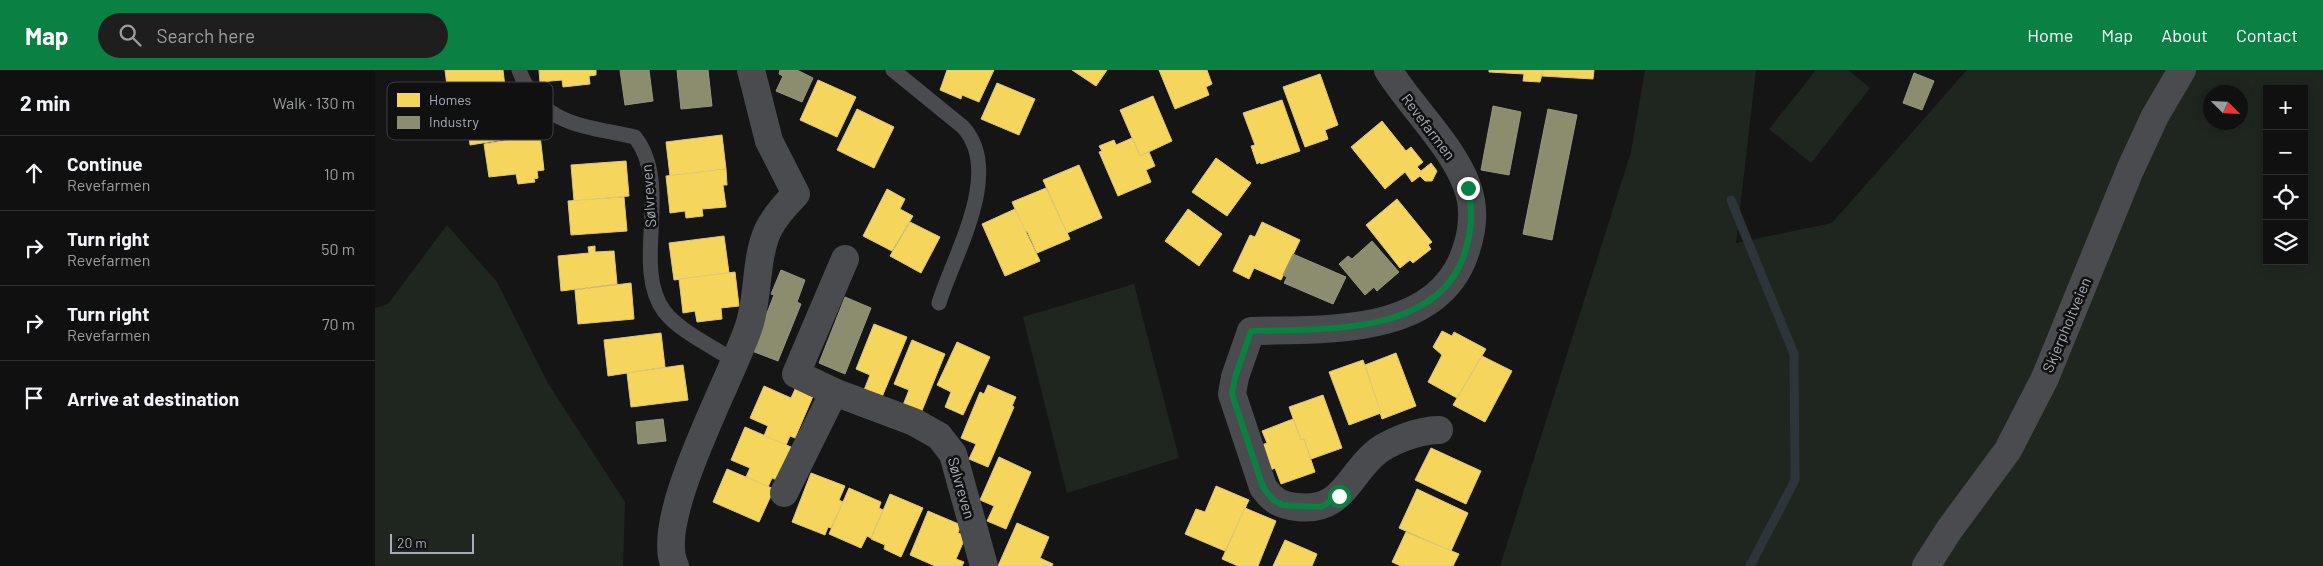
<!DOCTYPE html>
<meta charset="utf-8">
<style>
:root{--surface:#101010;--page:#1e1e1e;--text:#f1f3f6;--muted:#9c9d9f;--line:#303030;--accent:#0b8043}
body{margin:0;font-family:Barlow,sans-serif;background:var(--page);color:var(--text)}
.controls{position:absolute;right:15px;top:15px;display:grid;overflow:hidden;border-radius:0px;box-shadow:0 2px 12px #0003}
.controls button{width:45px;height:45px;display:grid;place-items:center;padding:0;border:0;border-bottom:1px solid var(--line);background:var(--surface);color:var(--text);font:25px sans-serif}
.compass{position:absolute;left:1828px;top:15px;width:45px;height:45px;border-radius:50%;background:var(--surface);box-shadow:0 2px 12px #0003;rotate:114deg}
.scale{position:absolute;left:15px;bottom:12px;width:84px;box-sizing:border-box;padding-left:5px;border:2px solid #a8abb5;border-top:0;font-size:14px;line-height:18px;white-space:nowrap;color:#a8abb5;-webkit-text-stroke:4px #101011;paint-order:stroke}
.stop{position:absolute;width:15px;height:15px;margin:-11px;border:4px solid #0b8043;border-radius:50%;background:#fff}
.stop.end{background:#0b8043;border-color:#fff;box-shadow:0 1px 5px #0008}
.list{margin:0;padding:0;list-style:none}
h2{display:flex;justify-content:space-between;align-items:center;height:65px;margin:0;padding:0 20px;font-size:21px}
h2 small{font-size:16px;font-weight:400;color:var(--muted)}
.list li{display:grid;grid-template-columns:32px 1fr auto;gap:15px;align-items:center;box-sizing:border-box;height:75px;padding:0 20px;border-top:1px solid var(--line)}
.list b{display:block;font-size:19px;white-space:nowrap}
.list p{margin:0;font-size:16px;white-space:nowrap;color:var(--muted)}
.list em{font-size:16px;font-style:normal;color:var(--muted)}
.icon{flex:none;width:28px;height:28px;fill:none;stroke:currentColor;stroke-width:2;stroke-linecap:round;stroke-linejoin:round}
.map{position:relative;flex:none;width:1948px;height:496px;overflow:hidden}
header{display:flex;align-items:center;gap:30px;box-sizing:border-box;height:70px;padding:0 25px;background:var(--accent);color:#fff}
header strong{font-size:24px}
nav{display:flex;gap:28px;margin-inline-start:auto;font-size:18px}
.search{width:350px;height:45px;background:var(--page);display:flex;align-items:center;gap:12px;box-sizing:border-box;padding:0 18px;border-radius:28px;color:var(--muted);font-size:19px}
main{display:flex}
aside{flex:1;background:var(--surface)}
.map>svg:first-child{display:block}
</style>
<header>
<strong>Map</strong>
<div class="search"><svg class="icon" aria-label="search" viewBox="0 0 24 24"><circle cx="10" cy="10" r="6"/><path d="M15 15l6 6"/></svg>Search here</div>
<nav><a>Home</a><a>Map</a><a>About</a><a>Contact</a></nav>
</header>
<main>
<aside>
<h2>2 min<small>Walk · 130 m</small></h2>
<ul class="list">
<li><svg class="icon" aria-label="ahead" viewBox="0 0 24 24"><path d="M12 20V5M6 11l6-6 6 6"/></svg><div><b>Continue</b><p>Revefarmen</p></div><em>10 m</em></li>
<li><svg class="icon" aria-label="right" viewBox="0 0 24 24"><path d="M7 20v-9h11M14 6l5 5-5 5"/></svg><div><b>Turn right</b><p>Revefarmen</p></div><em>50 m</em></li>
<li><svg class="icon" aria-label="right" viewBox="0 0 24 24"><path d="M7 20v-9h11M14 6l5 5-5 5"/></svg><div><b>Turn right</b><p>Revefarmen</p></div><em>70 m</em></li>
<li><svg class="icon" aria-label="arrive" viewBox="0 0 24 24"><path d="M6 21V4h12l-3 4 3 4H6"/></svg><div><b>Arrive at destination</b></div></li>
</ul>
</aside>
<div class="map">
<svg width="1948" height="496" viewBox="0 0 1948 496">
<rect width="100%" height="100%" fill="#151516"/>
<g fill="#1f2620" fill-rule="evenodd">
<path d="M1270,0h111l-20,173 96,-20 135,-153h356v496h-823l131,-414zM1892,19h37v172h-37zM1836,22h30v30h-30z"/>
<polygon points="1441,0 1473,0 1495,18 1436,93 1394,59"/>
<polygon points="72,155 122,212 174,315 250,432 248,496 0,496 0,238 13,234"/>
<polygon points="759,214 804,388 692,423 648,247"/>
</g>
<g fill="#f6d55c" stroke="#dfc877">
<polygon points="70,0 128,0 130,17 115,19 116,25 99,27 99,21 73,24"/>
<polygon points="164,0 221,0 221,5 214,6 215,14 188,17 187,10 165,12"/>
<polygon points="572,0 619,0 604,32 587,25 586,29 565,20"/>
<polygon points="697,0 732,0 721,16"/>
<polygon points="784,0 832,0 837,14 831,17 834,25 800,39"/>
<polygon points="1114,0 1168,0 1165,12 1148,11 1149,4 1114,2"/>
<polygon points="1168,0 1219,0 1218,9 1167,6"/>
<polygon points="945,4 963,55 950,60 953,69 930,77 908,17"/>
<polygon points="443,10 481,27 462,67 425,50"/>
<polygon points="622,13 660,29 644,65 606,49"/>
<polygon points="778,26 797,71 765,86 745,40"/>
<polygon points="118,30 118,32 127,32 127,35 147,33 151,66 95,75 91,40 102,39 102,32"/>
<polygon points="907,30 925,81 886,94 885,92 882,94 876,76 880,75 868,43"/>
<polygon points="482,39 519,57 499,98 462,80"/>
<polygon points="1007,51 1031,81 1036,77 1048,92 1042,97 1046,101 1056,93 1062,101 1057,111 1050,111 1045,106 1037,112 1030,102 1010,119 976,77"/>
<polygon points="165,65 169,100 162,101 163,108 159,109 160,112 143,114 141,104 114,107 109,74"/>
<polygon points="347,65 351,99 295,106 291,72"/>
<polygon points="757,68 765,86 774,82 780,96 771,100 776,112 743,126 724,82 727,81 724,76 739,70 741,75"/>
<polygon points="841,88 876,113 852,146 817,122"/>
<polygon points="251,91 254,126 199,131 196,95"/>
<polygon points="704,95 727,148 692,163 668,110"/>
<polygon points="351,99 352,115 348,115 351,137 327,139 328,146 311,148 310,141 295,143 291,106"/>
<polygon points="671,118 695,169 662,183 652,161 650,162 637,132"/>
<polygon points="512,119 530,129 525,139 538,146 517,181 488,166"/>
<polygon points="249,127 252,161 196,165 193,131"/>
<polygon points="1022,129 1057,172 1053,175 1056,179 1038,193 1035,190 1025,198 991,155"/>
<polygon points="640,139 665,191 630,206 607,154"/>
<polygon points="813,139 847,164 824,196 790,171"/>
<polygon points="535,152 565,167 546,203 515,186"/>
<polygon points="887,152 925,170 906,210 879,198 874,209 858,201 875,165 880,167"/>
<polygon points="349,166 354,203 299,210 294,173"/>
<polygon points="220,176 220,182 239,181 242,214 186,221 183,186 214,183 213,177"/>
<polygon points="360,202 364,236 346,238 347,249 322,252 320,241 308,243 304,209"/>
<polygon points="256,213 259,249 203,254 200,220"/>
<polygon points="499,254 532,267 507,327 489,320 495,305 481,299"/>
<polygon points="1067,261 1077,266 1079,262 1111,279 1082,328 1053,312 1067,285 1058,277"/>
<polygon points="286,263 290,297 233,306 229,270"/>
<polygon points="537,270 570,284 546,343 528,335 534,320 519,314"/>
<polygon points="582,272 615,287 588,345 570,337 576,322 562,315"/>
<polygon points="1021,283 1041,336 1007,349 990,295"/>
<polygon points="1107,286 1137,301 1110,352 1078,335"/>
<polygon points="988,290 1006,343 974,355 954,302"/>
<polygon points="308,295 313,330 256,337 252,303"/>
<polygon points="613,315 641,327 637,336 639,337 613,397 594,389 601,374 586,368 605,322 609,324"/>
<polygon points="389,316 416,328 421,317 439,324 420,368 415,366 411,375 389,366 393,356 375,348"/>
<polygon points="948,325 967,378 936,389 929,369 926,370 914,337"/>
<polygon points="918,349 926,370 929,369 940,402 906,414 900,398 893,401 884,376 892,373 887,361"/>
<polygon points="370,357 416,377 402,410 397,408 393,417 371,407 375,398 356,390"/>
<polygon points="1056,378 1106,401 1091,434 1040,410"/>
<polygon points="624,387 656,402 631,459 612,451 619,436 605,430"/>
<polygon points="352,399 399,419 384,452 338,432"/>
<polygon points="436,403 470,416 464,430 468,432 456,458 453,457 450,465 417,452"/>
<polygon points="841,416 874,430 850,481 810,464 821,439 830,442"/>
<polygon points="474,418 506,432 504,438 508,440 496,468 492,466 486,478 454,464"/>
<polygon points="1042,419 1093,443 1076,481 1024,458"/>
<polygon points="515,424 548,438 526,487 509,479 510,475 496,469"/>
<polygon points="870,438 901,451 883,496 863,496 847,489"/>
<polygon points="553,441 586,455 583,463 591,466 581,489 589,492 587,496 560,496 535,485"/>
<polygon points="642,453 674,467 665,488 678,494 677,496 623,496"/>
<polygon points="1031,462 1084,484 1078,496 1026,496 1017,492"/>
<polygon points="910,470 942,484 937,496 898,496"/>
</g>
<g fill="#8c8c6e" stroke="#949583">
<polygon points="245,0 274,0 278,31 250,35"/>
<polygon points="302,0 333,0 337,36 306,39"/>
<polygon points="405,0 422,0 438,8 427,32 401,21 408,6 404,4"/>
<polygon points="1539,3 1559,11 1547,40 1528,33"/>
<polygon points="1118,36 1146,42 1134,105 1106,100"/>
<polygon points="1173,39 1202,45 1177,170 1148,164"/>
<polygon points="997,171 1024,202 1002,221 999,217 990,225 964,194 973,186 977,189"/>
<polygon points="918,184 971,207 958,234 909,213 912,207 908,205"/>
<polygon points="406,200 430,210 422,232 426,234 403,291 377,281 399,225 396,224"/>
<polygon points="470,227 496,238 470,304 444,293"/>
<polygon points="288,349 291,371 263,374 261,352"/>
</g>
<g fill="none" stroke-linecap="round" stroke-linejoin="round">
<polyline stroke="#2d343a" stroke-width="9" points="1356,130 1419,284 1420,410 1375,496"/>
<g stroke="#4a4b4e" stroke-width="15">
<path d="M144,0c21,56 67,56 116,67 38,49 -4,129 29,174 15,20 49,36 71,50"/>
<path d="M518,0l70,57c41,45 -9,127 -24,176"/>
</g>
<g stroke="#4a4b4e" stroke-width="28">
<path d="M1013,0c24,38 64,75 79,116 8,21 6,43 -1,64 -27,87 -141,79 -215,81l-16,46 -3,17 31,93c10,14 17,18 34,20 43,5 49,-26 75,-51 14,-14 47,-26 67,-26"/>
<polyline points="470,189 421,304 459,322 539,352 564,366 578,384 609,496"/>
<polyline points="409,423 459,322"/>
<path d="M300,496c-23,-46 58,-190 74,-240 10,-31 6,-67 19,-96 7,-14 17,-25 28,-36l-27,-53 -18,-71"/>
<polyline points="1551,496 1574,460 1633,380 1670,308 1755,100 1780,46 1807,0"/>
</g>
</g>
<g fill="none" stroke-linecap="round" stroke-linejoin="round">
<path stroke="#0b8043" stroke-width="6" d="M964,426l-18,11 -39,-2 -10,-6 -9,-12 -31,-93 3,-17 16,-46c69,-2 186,5 213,-76 8,-24 9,-43 4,-67"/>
</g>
<g text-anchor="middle" stroke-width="5" stroke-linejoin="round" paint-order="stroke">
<g font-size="15" fill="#a8abb5" stroke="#101011">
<text transform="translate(1053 57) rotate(53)" y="5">Revefarmen</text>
<text transform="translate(274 126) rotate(-94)" y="5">Sølvreven</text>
<text transform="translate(1692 255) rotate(-67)" y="5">Skjerpholtveien</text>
<text transform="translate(586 418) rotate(74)" y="5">Sølvreven</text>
</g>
</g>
<rect x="12" y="12" width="166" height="58" rx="8" fill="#101011" stroke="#3e3e42" stroke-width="1"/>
<rect x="22" y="23" width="23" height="14" fill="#f6d55c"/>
<rect x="22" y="46" width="23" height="13" fill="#8c8c6e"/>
<g font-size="14" fill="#a8abb5">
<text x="54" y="35">Homes</text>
<text x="54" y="57">Industry</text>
</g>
</svg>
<div class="controls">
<button>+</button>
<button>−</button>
<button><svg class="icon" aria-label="locate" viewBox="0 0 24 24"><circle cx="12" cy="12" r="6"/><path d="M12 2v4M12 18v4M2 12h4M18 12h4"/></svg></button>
<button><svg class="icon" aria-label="layers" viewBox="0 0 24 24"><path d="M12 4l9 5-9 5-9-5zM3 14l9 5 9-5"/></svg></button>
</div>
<svg class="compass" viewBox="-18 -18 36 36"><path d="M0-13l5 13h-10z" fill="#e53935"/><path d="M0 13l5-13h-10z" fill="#9c9d9f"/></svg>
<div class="scale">20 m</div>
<div class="stop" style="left:964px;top:426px"></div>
<div class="stop end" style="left:1093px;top:118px"></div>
</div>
</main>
